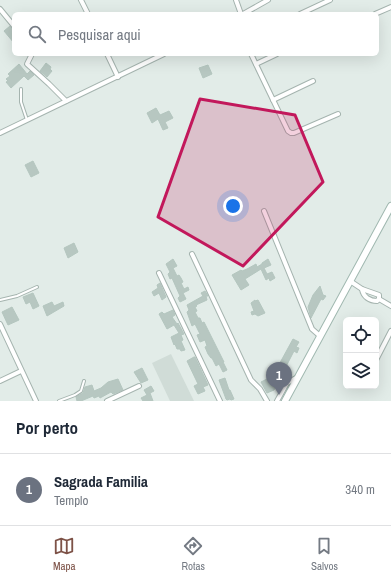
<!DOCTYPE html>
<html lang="pt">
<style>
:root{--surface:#fff;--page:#f6f6f7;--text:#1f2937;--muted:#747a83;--line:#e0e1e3;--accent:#7d5247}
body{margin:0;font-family:"Archivo Narrow",sans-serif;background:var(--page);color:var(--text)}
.controls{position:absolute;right:12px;bottom:12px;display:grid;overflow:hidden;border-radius:6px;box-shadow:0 4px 16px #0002}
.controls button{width:36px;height:36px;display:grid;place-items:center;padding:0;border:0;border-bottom:1px solid var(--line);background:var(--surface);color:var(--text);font:20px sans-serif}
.you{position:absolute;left:233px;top:206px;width:14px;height:14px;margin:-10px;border:3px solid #fff;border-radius:50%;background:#1a73e8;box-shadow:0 0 0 6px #1a73e833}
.badge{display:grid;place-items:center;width:26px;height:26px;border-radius:50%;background:var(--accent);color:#fff;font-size:13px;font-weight:700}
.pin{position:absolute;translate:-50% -33px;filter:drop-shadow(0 1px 2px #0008)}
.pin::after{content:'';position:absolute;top:21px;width:14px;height:12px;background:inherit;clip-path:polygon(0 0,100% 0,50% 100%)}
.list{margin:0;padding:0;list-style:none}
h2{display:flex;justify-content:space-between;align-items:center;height:52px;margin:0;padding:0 16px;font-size:17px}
h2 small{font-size:13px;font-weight:400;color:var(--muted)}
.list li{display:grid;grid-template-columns:26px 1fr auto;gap:12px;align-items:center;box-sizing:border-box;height:72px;padding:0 16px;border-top:1px solid var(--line)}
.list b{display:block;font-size:15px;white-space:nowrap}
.list p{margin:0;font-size:13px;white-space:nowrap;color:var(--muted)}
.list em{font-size:13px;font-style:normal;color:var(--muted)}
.icon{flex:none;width:22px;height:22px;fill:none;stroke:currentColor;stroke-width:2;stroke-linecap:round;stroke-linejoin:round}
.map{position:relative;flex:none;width:391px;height:401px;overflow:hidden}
.search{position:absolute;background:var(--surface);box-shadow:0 4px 16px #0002;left:12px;right:12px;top:12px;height:44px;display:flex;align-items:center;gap:10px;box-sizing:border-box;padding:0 14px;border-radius:6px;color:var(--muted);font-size:15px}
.sheet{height:124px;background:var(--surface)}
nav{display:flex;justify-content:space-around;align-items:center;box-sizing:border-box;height:56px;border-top:1px solid var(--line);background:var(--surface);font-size:11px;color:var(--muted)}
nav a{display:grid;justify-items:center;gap:2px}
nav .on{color:var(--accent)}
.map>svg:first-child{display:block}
</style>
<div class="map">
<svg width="391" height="401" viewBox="0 0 391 401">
<rect width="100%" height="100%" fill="#e2ece8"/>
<polygon fill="#d0dcd7" points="171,354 194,401 170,401 152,363"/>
<g fill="#b7c7c1" stroke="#b4c6bf">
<polygon points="10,26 14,29 14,43 4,31"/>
<polygon points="46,63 51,67 50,69 52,71 47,77 40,71"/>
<polygon points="19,64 27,74 30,71 34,75 28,80 24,76 11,88 6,82 8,81 6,79 10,76 8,74"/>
<polygon points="208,65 212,74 203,78 199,68"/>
<polygon points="156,108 160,115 169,111 173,118 165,122 168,128 163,130 158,119 152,123 147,113"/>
<polygon points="33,161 39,173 31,177 25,165"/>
<polygon points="74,243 78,252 68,258 64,248"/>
<polygon points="173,259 177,266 173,268 177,276 179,275 181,278 183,282 181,283 184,289 188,287 189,290 183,293 186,299 180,302 178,298 180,296 172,278 170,279 168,274 170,272 166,264"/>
<polygon points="268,259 271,265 264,268 267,274 272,272 275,278 270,281 269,278 266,280 261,269 245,279 249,285 241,290 232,275 241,270 242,271 247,269 256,264 257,267 262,264 262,263"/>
<polygon points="160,283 166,297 162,300 159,293 154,296 152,292 158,288 157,285"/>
<polygon points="320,286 323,295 326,296 323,300 321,299 311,318 308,307 313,295"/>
<polygon points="205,291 208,296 206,296 207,300 196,305 197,306 195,307 197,311 195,312 198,318 200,318 202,323 204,322 224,362 223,362 227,370 223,372 219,364 216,366 212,358 211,358 208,354 205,347 207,346 205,340 200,342 197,335 200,334 195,324 192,326 187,312 189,310 187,305 203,296 201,293"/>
<polygon points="33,293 39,306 33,309 30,302 26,304 23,297"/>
<polygon points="255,300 255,301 258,300 265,313 258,316 255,314 252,315 251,312 254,311 251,303"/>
<polygon points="52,302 54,306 63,302 64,306 47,316 43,306"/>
<polygon points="12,307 19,320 8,325 2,312"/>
<polygon points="173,310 175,315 172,317 177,324 178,323 184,334 181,335 183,340 181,341 185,350 181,351 180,349 177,349 175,344 174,345 171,337 179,333 174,325 167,329 159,314 162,312 164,314"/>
<polygon points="293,339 299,342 296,347 299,348 297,353 294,351 274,390 267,393 261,382 269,378 270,381"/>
<polygon points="194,357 195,357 208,385 203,387 205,391 198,394 194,386 198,384 187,361"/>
<polygon points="142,368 148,380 141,383 134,372"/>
<polygon points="225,378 229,390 230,390 234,399 231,400 230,399 227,400 226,399 219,380"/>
<polygon points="118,379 123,390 113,394 111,392 100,398 99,396 94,398 93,396 81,401 77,401 76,397 83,393 85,387 92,385 94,391 101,388 108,382"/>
<polygon points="151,386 154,391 150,393 153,401 143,401 141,398 147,395 144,390"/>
</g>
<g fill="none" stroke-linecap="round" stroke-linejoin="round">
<g stroke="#a5b4af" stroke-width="4">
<g id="service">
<polyline points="21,89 21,102 27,120"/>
<polyline points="0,300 17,296 37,287"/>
<polyline points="59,401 75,395 81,391 84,381"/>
</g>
</g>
<g stroke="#a5b4af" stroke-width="6">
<g id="minor">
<polyline points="81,0 88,14"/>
<polyline points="236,0 241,14"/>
<polyline points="0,9 14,26"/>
<polyline points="243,14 268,0"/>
<polyline points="300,14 330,0"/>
<polyline points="375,14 391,7"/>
<polyline points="32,54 27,64 49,84 66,101"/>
<polyline points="107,54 118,77"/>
<polyline points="251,54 288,131 291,133 294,133 338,114"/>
<polyline points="256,64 277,54"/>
<polyline points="273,100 313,81"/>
<polyline points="0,133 164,54"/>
<polyline points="264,211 312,329 320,336"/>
<polyline points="192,254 251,380 260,389 267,401"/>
<polyline points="159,273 220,401"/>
<polyline points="350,281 362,289 379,295 379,299 391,306"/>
<path d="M362,289c1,8 8,12 15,12l2,-2"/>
<polyline points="0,324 36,401"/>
<polyline points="376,360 391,331"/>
<polyline points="0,381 21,371"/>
<polyline points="107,401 139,386"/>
<polyline points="277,401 287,383 298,377"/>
</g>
</g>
<g stroke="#a0b8b0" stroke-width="8">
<polyline id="secondary" points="285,401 391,206"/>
</g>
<use href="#service" stroke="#fff" stroke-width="2"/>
<use href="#minor" stroke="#fff" stroke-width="4"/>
<use href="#secondary" stroke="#fff" stroke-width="6"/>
</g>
<path fill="#c2185b" fill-opacity="0.2" stroke="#c2185b" stroke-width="3" stroke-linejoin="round" d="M200,99l95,16 28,67 -80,84 -85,-49z"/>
</svg>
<div class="controls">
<button><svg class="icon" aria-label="locate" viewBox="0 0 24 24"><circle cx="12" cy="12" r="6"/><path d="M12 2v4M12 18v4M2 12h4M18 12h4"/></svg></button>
<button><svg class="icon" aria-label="layers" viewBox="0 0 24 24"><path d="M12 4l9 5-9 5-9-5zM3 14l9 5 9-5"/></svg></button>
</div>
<div class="you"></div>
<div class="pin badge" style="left:279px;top:395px;background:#6b7280">1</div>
<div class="search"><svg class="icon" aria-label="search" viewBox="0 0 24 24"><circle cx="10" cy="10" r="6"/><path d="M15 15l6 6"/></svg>Pesquisar aqui</div>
</div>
<section class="sheet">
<h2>Por perto<small></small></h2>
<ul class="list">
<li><span class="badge" style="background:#6b7280">1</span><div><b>Sagrada Familia</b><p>Templo</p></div><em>340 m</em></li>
</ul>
</section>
<nav>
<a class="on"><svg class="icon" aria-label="map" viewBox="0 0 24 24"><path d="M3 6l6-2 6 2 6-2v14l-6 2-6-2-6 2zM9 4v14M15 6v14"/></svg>Mapa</a>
<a><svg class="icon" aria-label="directions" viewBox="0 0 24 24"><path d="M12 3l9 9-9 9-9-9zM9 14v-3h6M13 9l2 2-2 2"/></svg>Rotas</a>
<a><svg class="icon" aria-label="saved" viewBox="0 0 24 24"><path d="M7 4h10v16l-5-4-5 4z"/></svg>Salvos</a>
</nav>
